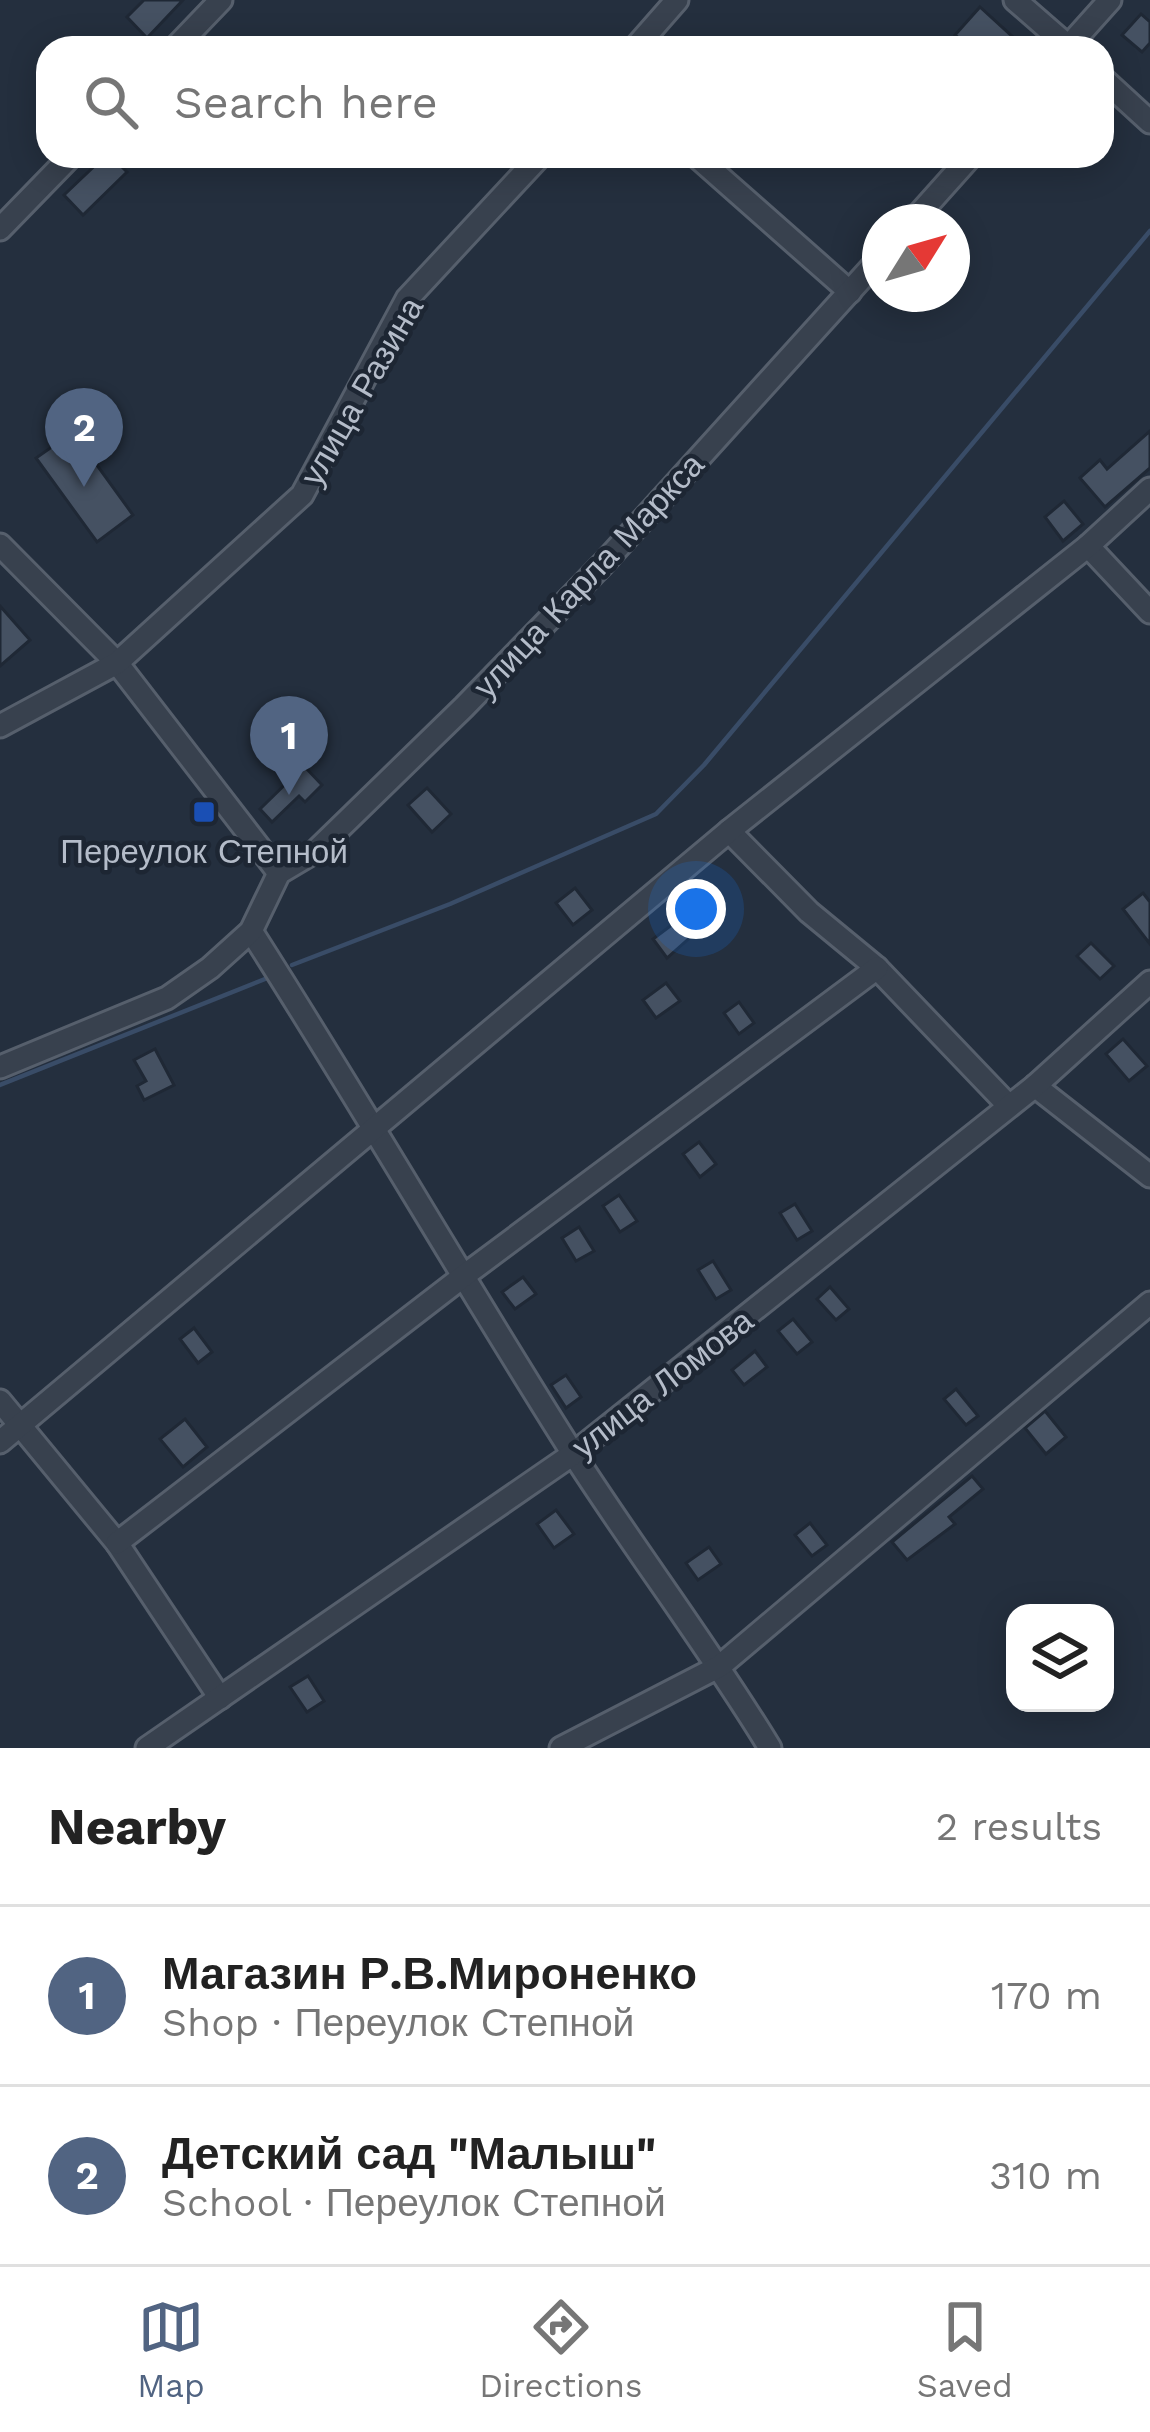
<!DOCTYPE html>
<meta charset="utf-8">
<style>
:root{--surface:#fff;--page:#f6f6f6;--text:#222;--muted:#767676;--line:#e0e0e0;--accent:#516482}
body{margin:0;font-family:"Work Sans",sans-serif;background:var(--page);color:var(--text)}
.controls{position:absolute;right:36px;bottom:36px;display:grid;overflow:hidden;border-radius:24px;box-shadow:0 6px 30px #0003}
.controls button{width:108px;height:108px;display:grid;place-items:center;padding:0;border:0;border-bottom:3px solid var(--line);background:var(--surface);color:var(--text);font:60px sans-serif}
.compass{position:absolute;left:862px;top:204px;width:108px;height:108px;border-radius:50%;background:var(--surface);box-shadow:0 6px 30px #0003;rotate:53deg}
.you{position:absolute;left:696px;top:909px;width:42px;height:42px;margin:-30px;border:9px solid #fff;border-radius:50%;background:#1a73e8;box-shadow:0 0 0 18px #1a73e833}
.badge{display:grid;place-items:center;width:78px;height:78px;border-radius:50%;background:var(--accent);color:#fff;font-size:39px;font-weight:700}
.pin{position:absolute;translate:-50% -99px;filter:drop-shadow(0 3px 6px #0008)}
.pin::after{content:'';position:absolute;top:63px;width:42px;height:36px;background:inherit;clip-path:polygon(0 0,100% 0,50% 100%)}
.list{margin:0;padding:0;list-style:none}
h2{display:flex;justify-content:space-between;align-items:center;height:156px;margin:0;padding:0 48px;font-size:51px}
h2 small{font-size:39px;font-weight:400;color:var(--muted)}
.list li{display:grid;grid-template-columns:78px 1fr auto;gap:36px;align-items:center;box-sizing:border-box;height:180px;padding:0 48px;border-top:3px solid var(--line)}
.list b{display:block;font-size:45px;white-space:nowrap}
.list p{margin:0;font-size:39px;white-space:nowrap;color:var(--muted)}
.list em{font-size:39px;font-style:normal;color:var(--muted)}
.icon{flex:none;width:66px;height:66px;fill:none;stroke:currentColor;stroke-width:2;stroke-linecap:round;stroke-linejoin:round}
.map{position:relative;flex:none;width:1150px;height:1748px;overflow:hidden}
.search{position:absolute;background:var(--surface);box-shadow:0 6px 30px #0003;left:36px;right:36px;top:36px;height:132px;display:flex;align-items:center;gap:30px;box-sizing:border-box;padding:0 42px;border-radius:36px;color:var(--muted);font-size:45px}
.sheet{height:516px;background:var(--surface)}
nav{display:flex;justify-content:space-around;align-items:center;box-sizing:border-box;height:168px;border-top:3px solid var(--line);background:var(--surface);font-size:33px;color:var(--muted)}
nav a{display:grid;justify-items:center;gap:6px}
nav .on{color:var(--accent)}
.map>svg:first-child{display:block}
</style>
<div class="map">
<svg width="1150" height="1748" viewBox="0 0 1150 1748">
<rect width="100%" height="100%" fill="#242f3e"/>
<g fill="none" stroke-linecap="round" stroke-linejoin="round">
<g stroke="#394c67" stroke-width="4.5">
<polyline points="292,965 450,904 656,814 704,765 1150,231"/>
<polyline points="0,1085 265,979"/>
</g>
</g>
<g fill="#455162" stroke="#1f2835" stroke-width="3">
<polygon points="144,0 183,0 147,38 127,17"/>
<polygon points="980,7 1025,48 989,48 980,40 970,48 955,35"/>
<polygon points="1141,14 1150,22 1150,43 1142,52 1122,35"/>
<polygon points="105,156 111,156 127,172 83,215 64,195"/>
<polygon points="1150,431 1150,468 1105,507 1080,478 1100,460 1107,469"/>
<polygon points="73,432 133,515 97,542 36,458"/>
<polygon points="1064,501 1083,524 1063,541 1045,517"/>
<polygon points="0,606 30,640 0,666"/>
<polygon points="304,766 322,785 305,802 299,796 272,822 260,809"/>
<polygon points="427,788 451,814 432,832 408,805"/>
<polygon points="575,888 592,910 573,925 556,903"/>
<polygon points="1143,893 1150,902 1150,944 1123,909"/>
<polygon points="701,903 713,917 667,958 653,939"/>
<polygon points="1091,943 1114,966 1100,979 1077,956"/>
<polygon points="666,983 680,1001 656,1018 643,1000"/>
<polygon points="739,1002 754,1023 739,1034 724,1013"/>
<polygon points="1123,1039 1147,1066 1129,1081 1106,1054"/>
<polygon points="155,1049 174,1085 144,1100 137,1086 146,1081 134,1060"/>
<polygon points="699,1142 716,1164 700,1177 683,1154"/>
<polygon points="619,1195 637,1221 620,1232 603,1206"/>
<polygon points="795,1204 812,1231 797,1240 780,1213"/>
<polygon points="579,1227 594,1251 576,1261 562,1238"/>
<polygon points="713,1261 731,1290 716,1299 698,1270"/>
<polygon points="523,1277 536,1294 515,1309 502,1292"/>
<polygon points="830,1287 849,1309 836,1320 817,1299"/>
<polygon points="793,1319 812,1342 797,1354 778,1331"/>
<polygon points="194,1328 212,1352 198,1363 180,1339"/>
<polygon points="755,1351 767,1367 744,1385 732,1370"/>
<polygon points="566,1375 581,1397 566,1408 551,1385"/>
<polygon points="956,1389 978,1416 966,1425 944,1399"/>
<polygon points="1045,1411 1066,1437 1046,1454 1025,1428"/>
<polygon points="185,1419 207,1447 183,1467 160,1439"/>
<polygon points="972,1476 983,1489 949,1517 955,1524 907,1560 892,1542"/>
<polygon points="556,1510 574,1534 554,1548 537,1524"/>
<polygon points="810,1523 827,1545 812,1556 795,1535"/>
<polygon points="709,1547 721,1564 698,1580 686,1563"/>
<polygon points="308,1676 324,1701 307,1712 290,1687"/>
</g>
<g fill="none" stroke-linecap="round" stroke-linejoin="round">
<g stroke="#565f6c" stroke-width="27">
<g id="minor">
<polyline points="1015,0 1070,48"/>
<polyline points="175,48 221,0"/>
<polyline points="635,48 677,0"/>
<polyline points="1067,48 1110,0"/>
<polyline points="1102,78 1150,122"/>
<polyline points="696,156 850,292"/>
<polyline points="912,222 971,156"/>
<polyline points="0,229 71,156"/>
<polyline points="0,545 117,663 279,873"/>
<polyline points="1088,546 1150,612"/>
<polyline points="0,726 117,663 302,495 407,299 540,156"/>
<polyline points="729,831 809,912 877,968 1009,1106"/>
<path d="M251,931c110,172 212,349 321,521 64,100 136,194 198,296"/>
<polyline points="0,1067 167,998 210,968 251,931 279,873 316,851 464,707 603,564 880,258"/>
<polyline points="1035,1086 1150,1176"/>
<polyline points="0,1401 117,1543 220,1698"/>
<polyline points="0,1442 729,831 1088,546 1150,489"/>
<polyline points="117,1543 465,1275 877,968"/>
<polyline points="147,1748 573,1454 1035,1086 1150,982"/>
<polyline points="561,1748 720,1666 1150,1303"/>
</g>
</g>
<use href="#minor" stroke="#38414e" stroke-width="21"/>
</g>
<rect fill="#1a4fb4" stroke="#1d2633" stroke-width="4.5" x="192" y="800" width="24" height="24" rx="6"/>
<g text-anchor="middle" stroke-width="9" stroke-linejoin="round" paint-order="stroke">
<g font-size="33" fill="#b4bcc9" stroke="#1d2633">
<text transform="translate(361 391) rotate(-60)" y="12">улица Разина</text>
<text transform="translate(588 575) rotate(-47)" y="12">улица Карла Маркса</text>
<text transform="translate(662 1383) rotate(-38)" y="12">улица Ломова</text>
</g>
<g font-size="33" fill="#b4bcc9" stroke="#1d2633">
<text x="204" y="863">Переулок Степной</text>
</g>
</g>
</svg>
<div class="controls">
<button><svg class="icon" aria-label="layers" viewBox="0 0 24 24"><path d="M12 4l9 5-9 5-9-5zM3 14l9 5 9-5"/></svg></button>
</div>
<svg class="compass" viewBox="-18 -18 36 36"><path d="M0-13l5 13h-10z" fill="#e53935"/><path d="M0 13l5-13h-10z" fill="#767676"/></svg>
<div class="you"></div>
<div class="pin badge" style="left:289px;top:795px">1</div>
<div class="pin badge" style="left:84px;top:487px">2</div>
<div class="search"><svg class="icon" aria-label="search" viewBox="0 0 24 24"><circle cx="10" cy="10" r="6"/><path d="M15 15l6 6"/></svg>Search here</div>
</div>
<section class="sheet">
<h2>Nearby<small>2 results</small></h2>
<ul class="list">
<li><span class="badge">1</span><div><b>Магазин Р.В.Мироненко</b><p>Shop · Переулок Степной</p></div><em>170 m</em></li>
<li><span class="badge">2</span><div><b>Детский сад &quot;Малыш&quot;</b><p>School · Переулок Степной</p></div><em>310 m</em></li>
</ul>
</section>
<nav>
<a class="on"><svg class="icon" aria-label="map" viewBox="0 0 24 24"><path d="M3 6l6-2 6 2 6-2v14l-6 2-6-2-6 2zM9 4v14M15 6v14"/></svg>Map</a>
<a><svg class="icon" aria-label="directions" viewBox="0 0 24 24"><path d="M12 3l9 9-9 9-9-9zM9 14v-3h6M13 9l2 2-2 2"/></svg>Directions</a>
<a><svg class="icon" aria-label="saved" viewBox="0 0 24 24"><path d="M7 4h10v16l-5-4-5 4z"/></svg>Saved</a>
</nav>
